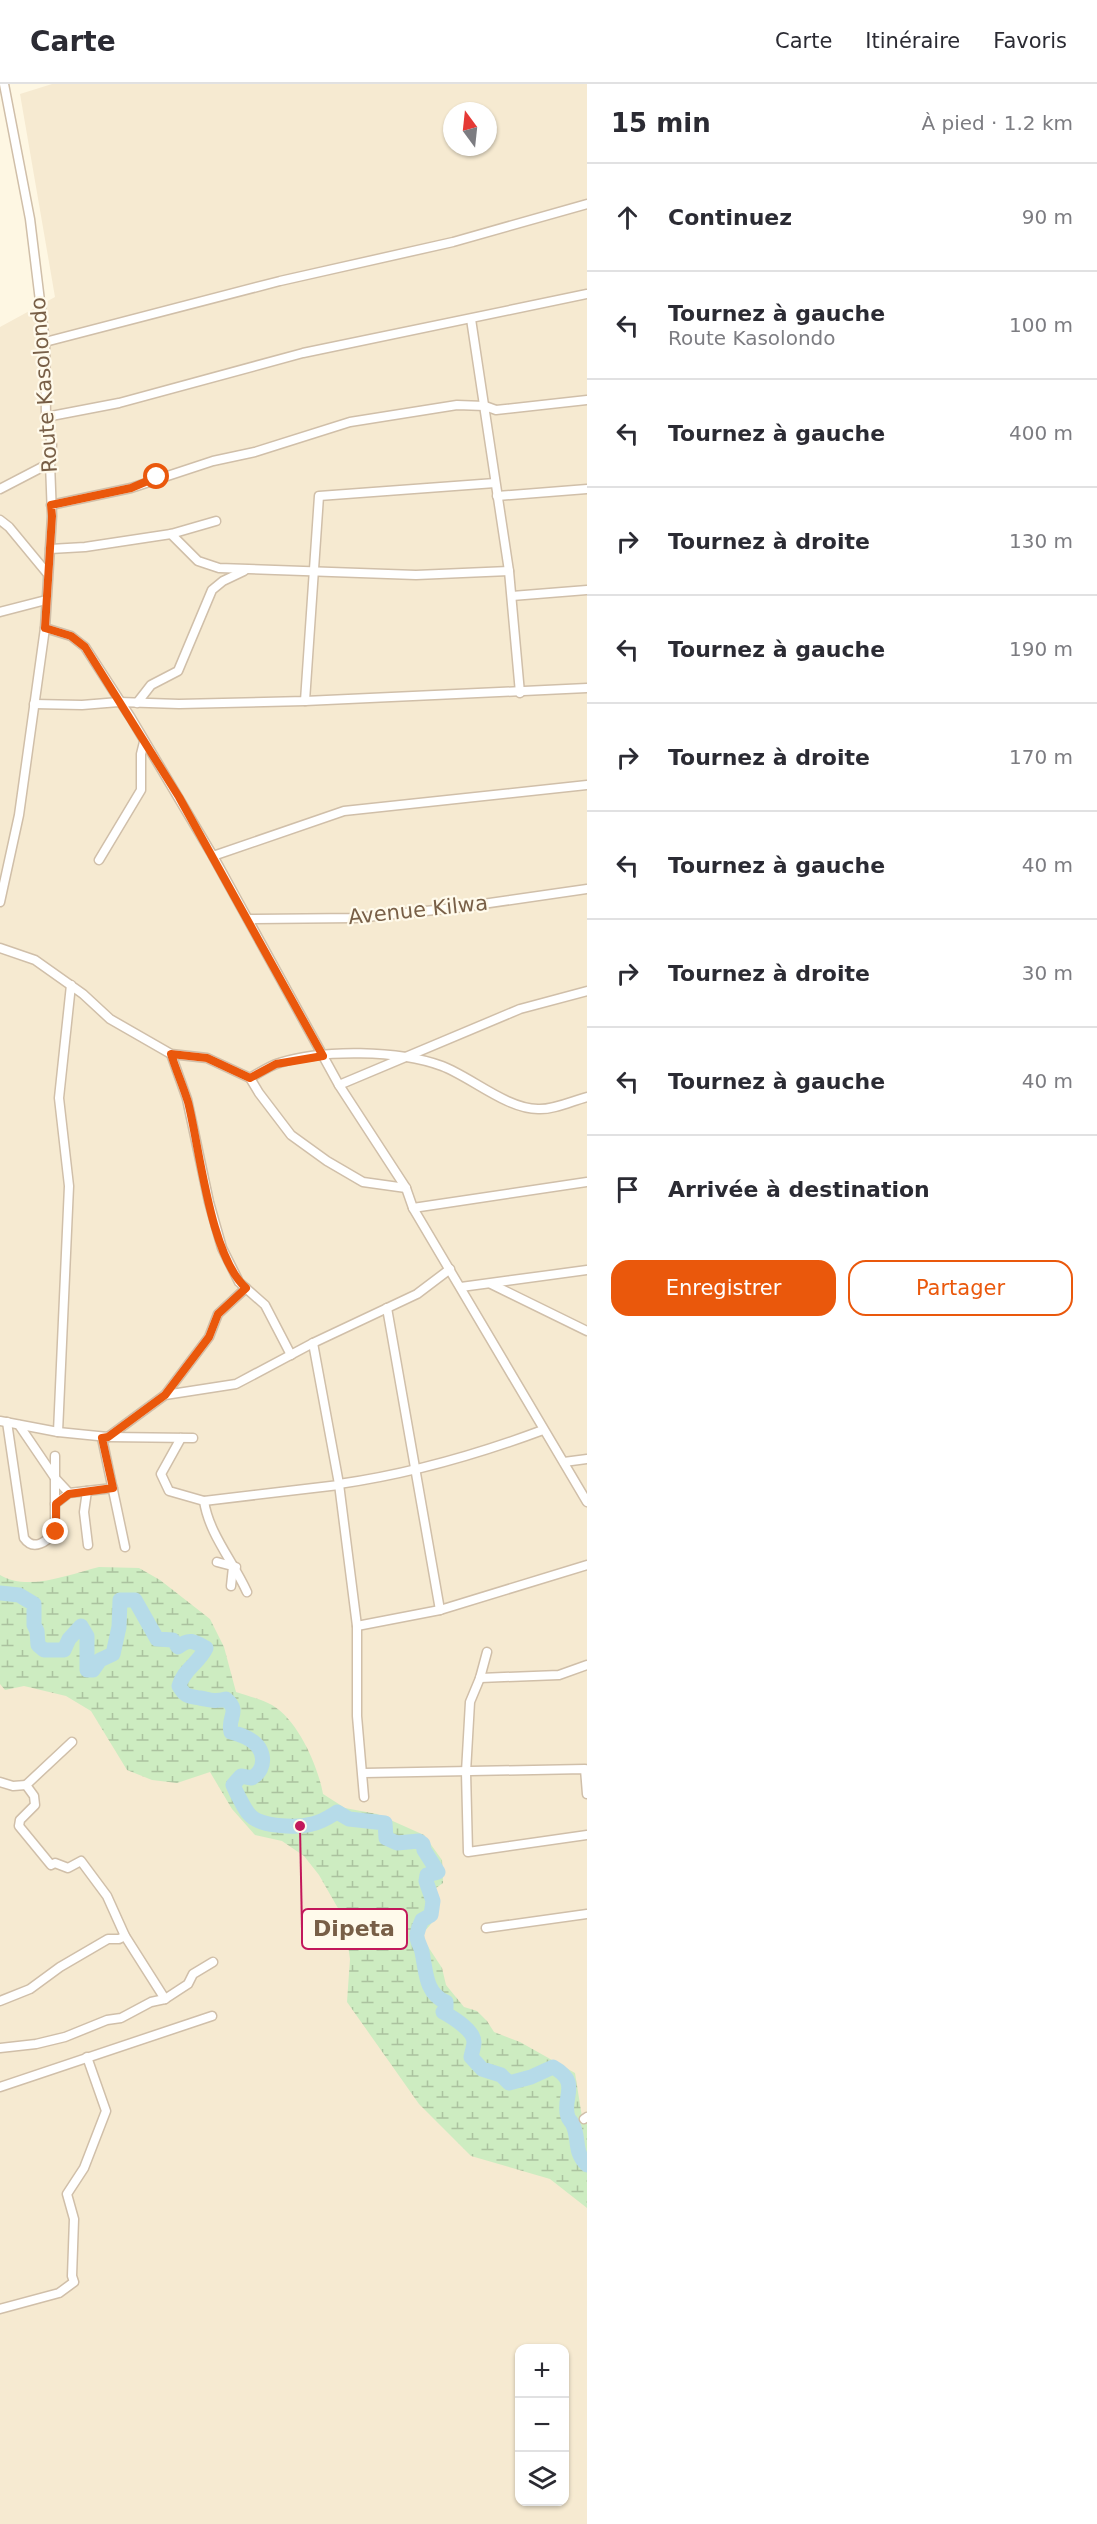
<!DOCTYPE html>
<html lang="fr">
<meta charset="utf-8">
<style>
:root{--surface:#fff;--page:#f7f7f7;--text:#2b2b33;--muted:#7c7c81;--line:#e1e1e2;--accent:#ea580c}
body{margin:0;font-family:"DejaVu Sans",sans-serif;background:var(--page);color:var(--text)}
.controls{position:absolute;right:18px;bottom:18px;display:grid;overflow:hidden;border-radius:12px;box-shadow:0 2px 4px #0004}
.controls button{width:54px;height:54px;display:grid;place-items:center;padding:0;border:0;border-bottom:2px solid var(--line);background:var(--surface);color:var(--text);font:30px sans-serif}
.compass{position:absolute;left:443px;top:18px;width:54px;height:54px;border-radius:50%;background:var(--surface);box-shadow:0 2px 4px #0004;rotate:345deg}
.stop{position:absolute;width:18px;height:18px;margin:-14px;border:4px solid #ea580c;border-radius:50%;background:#fff}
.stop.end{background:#ea580c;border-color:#fff;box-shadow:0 2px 6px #0008}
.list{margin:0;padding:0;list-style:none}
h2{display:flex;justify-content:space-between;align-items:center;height:78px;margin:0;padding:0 24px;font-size:26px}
h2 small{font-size:20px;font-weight:400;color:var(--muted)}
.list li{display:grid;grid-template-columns:39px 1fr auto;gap:18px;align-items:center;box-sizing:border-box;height:108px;padding:0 24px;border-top:2px solid var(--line)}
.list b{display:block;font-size:22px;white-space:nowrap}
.list p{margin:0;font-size:20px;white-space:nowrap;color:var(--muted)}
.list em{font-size:20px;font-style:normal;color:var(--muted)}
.actions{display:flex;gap:12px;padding:18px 24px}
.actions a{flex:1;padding:14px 0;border:2px solid var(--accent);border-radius:18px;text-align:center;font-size:21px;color:var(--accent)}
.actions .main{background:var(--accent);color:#fff}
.icon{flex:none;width:33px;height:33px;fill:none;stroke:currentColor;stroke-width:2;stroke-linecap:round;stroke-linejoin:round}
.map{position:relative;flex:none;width:587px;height:2440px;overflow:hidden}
header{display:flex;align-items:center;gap:36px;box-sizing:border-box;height:84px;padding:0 30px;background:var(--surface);border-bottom:2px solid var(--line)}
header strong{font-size:28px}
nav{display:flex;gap:33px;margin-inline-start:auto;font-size:21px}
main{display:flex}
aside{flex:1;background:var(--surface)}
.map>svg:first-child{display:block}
</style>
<header>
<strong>Carte</strong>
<nav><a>Carte</a><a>Itinéraire</a><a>Favoris</a></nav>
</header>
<main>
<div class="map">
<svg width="587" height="2440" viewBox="0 0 587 2440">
<defs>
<pattern id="wetland-marsh" width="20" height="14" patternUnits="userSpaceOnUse" patternTransform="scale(1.5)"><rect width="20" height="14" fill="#cdecc1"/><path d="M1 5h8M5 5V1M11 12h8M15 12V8" fill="none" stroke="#abc29f"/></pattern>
</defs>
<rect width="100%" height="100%" fill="#fef7e3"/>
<path fill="#f6ead1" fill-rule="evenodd" d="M52,0h535v2440h-587v-2197l55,-30 -35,-203zM452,27h36v36h-36zM520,2264h44v154h-44z"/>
<path fill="url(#wetland-marsh)" d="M99,1483l40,1 21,12 50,39 14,28 12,45c11,4 26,7 36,13 26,15 46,61 51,89l22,14 32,6 47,21 18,25 1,23 -7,5c5,21 2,30 -14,46l3,8 17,26 4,17 18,22 13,4 10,10 7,11 26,10 55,31 7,44 5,6v85l-37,-29 -79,-23 -52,-52 -72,-102 3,-43 -3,-21 -8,-28 -20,-35 -15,-19 -22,-15 -27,-6 -23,-26 -22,-37 -33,11 -25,-3 -25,-10 -36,-59 -25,-15 -42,-10 -19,4 -5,-6v-109c28,17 70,-1 99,-8z"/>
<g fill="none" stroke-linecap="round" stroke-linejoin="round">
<path stroke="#b6dbe9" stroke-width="15" d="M0,1509l19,2 15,9v21l3,6 1,14 6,5h20l5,-11 12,-13 6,10v34h6l7,-10 13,-6 6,-27 1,-27h15l22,39 16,1 5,7c11,-9 16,-6 28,1 -7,15 -23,22 -27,38 6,11 10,10 21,12 11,2 14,4 26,1 15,13 1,18 5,33 6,2 13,4 18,7 16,9 19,29 3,39l-11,-2 -8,9c3,7 12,25 16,29 10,13 48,14 63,10 10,-2 17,-7 25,-12l12,7 36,4 1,15 11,5 22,-2 4,3 1,6 14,22 -11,3 -1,6 7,20 -2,14 -9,5c-2,4 -4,9 -5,14 -1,7 4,12 5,18 4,18 3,42 24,50v6l-3,4c9,5 31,18 31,30 0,4 -2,10 -3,15l11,12 19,6 8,8 22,-6 22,-10c29,16 8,31 15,50 1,3 4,5 5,8 7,16 0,25 14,40"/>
<g stroke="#d0bfa9" stroke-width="11">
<g id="minor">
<polyline points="471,235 509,487 520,609"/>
<polyline points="45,258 280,197 453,158 587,120"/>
<polyline points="46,333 119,319 303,269 587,210"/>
<polyline points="0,405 50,379"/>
<polyline points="497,412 587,405"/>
<polyline points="51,421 131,404 213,377 255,368 350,338 457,321 485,322 496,326 587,316"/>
<polyline points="0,436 9,443 47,489"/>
<polyline points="171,450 198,477 219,484 416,491 509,487"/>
<polyline points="50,465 85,463 171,450 216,437"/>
<polyline points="512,512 587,506"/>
<polyline points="0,528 46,516"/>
<polyline points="45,544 71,552 85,563 131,634 213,772 339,1001 406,1104 413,1124 587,1418"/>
<polyline points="305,617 319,412 495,399"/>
<polyline points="137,619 151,601 178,587 212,506 223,497 244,487"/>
<polyline points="34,620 82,621 119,618 179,620 305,617 587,604"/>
<polyline points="213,772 344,727 587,701"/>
<polyline points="99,776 141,706 141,670 144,658"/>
<polyline points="0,818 19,731 45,544 52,432 50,379 52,361 46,333 45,258 30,135 4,0"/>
<polyline points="248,835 356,834 455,824 587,805"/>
<polyline points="0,864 35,876 83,910 110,935 171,970 207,974 250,994 259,1009 291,1051 327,1077 363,1098 406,1104"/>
<polyline points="171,970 187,1015 209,1118 222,1164 239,1198 265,1221 291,1271"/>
<path d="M250,994c9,-5 19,-12 29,-15 43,-14 120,-13 163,3 29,11 65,43 96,43 15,1 34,-8 49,-12"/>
<polyline points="339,1001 520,925 587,907"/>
<polyline points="413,1124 587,1098"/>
<polyline points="491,1200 587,1247"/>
<polyline points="461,1203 587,1186"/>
<polyline points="387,1224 440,1526"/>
<polyline points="313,1259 339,1400 357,1542 357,1632 364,1713"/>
<polyline points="165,1311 209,1253 218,1230 246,1204"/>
<polyline points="0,1337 58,1348 108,1353 165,1311 236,1300 313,1259 417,1210 450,1185"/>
<path d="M7,1338l17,116c10,14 23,3 31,-6v-76"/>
<polyline points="19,1341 55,1394 69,1409"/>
<polyline points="58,1348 69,1102 59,1014 71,901"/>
<polyline points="109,1353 193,1354"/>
<polyline points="102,1354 125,1463"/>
<polyline points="181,1354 161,1390 169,1407 204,1417 339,1401"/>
<polyline points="564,1378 587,1375"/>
<path d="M339,1400c70,-10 137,-29 204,-54"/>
<polyline points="87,1407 84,1428 88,1461"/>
<path d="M204,1417c5,33 29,60 43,91"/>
<polyline points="55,1420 69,1409 113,1404"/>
<polyline points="217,1478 236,1483"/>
<polyline points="231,1502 233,1483"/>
<polyline points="357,1542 440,1526 587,1481"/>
<polyline points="487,1568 480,1594 470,1618 466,1688 468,1768 587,1751"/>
<polyline points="480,1594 559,1591 587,1581"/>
<polyline points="72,1658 26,1701 34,1712 35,1721 20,1736 19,1742 51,1781 55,1779 68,1784 81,1777 107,1812 125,1852 165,1915 188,1900 193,1890 213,1878"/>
<polyline points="364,1689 585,1685 587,1710"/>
<polyline points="0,1698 13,1702 26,1701"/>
<polyline points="486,1844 587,1830"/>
<polyline points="0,1917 30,1905 60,1883 108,1855 119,1855 125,1852"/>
<polyline points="0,1964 36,1960 65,1953 107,1936 121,1934 151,1918 165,1915"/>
<polyline points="0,2003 212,1932"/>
<polyline points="584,2035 587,2033"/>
<polyline points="0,2225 59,2209 74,2198 72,2192 74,2135 67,2110 84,2084 106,2027 87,1973"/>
</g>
</g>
<use href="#minor" stroke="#fff" stroke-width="8"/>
</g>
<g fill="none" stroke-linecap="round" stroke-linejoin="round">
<path stroke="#ea580c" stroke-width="8" d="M56,1448v-28l13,-10 44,-6 -11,-50 6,-1 57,-42 44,-58 9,-23 28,-26c-36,-32 -46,-139 -58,-186 -5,-16 -12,-32 -17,-48l36,4 43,20 26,-14 47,-8 -144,-259 -94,-150 -14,-11 -26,-8 7,-112 -1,-11 80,-17 26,-11"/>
</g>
<g text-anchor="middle" stroke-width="4.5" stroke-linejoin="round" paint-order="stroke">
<g font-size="21" fill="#785f47" stroke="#fffaeb">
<text transform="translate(44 301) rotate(-94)" y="7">Route Kasolondo</text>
<text transform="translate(418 826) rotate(-6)" y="7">Avenue Kilwa</text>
</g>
</g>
<path fill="none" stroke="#c2185b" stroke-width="2" d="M300 1742L302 1845"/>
<circle fill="#c2185b" stroke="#fffaeb" stroke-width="2" cx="300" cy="1742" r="6"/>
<rect fill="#fffaeb" stroke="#c2185b" stroke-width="2" x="302" y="1825" width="105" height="40" rx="6"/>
<g font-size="22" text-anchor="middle" font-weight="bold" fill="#785f47">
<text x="354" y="1852">Dipeta</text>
</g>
</svg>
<div class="controls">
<button>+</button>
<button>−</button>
<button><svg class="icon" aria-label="layers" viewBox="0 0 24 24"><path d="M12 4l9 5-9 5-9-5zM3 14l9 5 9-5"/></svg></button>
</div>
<svg class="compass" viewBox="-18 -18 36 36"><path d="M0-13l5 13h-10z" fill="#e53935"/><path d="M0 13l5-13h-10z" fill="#7c7c81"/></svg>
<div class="stop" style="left:157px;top:393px"></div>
<div class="stop end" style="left:56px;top:1448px"></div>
</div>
<aside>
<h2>15 min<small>À pied · 1.2 km</small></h2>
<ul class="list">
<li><svg class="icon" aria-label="ahead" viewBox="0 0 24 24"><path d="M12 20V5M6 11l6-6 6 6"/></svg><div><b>Continuez</b></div><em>90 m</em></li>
<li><svg class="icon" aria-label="left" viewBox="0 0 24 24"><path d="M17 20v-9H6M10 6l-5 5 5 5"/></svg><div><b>Tournez à gauche</b><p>Route Kasolondo</p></div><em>100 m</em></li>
<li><svg class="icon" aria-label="left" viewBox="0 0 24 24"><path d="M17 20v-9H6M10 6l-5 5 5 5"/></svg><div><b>Tournez à gauche</b></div><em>400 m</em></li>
<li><svg class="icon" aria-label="right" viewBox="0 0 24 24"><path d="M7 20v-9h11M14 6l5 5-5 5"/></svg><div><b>Tournez à droite</b></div><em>130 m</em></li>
<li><svg class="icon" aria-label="left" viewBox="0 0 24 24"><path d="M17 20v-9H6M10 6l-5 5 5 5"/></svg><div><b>Tournez à gauche</b></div><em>190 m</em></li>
<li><svg class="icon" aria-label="right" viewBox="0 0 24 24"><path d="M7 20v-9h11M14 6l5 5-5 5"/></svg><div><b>Tournez à droite</b></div><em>170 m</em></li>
<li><svg class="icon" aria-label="left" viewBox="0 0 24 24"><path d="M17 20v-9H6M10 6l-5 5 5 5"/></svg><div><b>Tournez à gauche</b></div><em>40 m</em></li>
<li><svg class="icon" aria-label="right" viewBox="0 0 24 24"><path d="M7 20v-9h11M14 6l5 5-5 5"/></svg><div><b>Tournez à droite</b></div><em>30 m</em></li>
<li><svg class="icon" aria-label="left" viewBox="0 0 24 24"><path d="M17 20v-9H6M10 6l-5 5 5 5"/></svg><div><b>Tournez à gauche</b></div><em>40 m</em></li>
<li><svg class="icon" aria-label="arrive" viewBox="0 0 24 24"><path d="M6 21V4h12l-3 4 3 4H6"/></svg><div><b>Arrivée à destination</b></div></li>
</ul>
<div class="actions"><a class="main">Enregistrer</a><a>Partager</a></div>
</aside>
</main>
